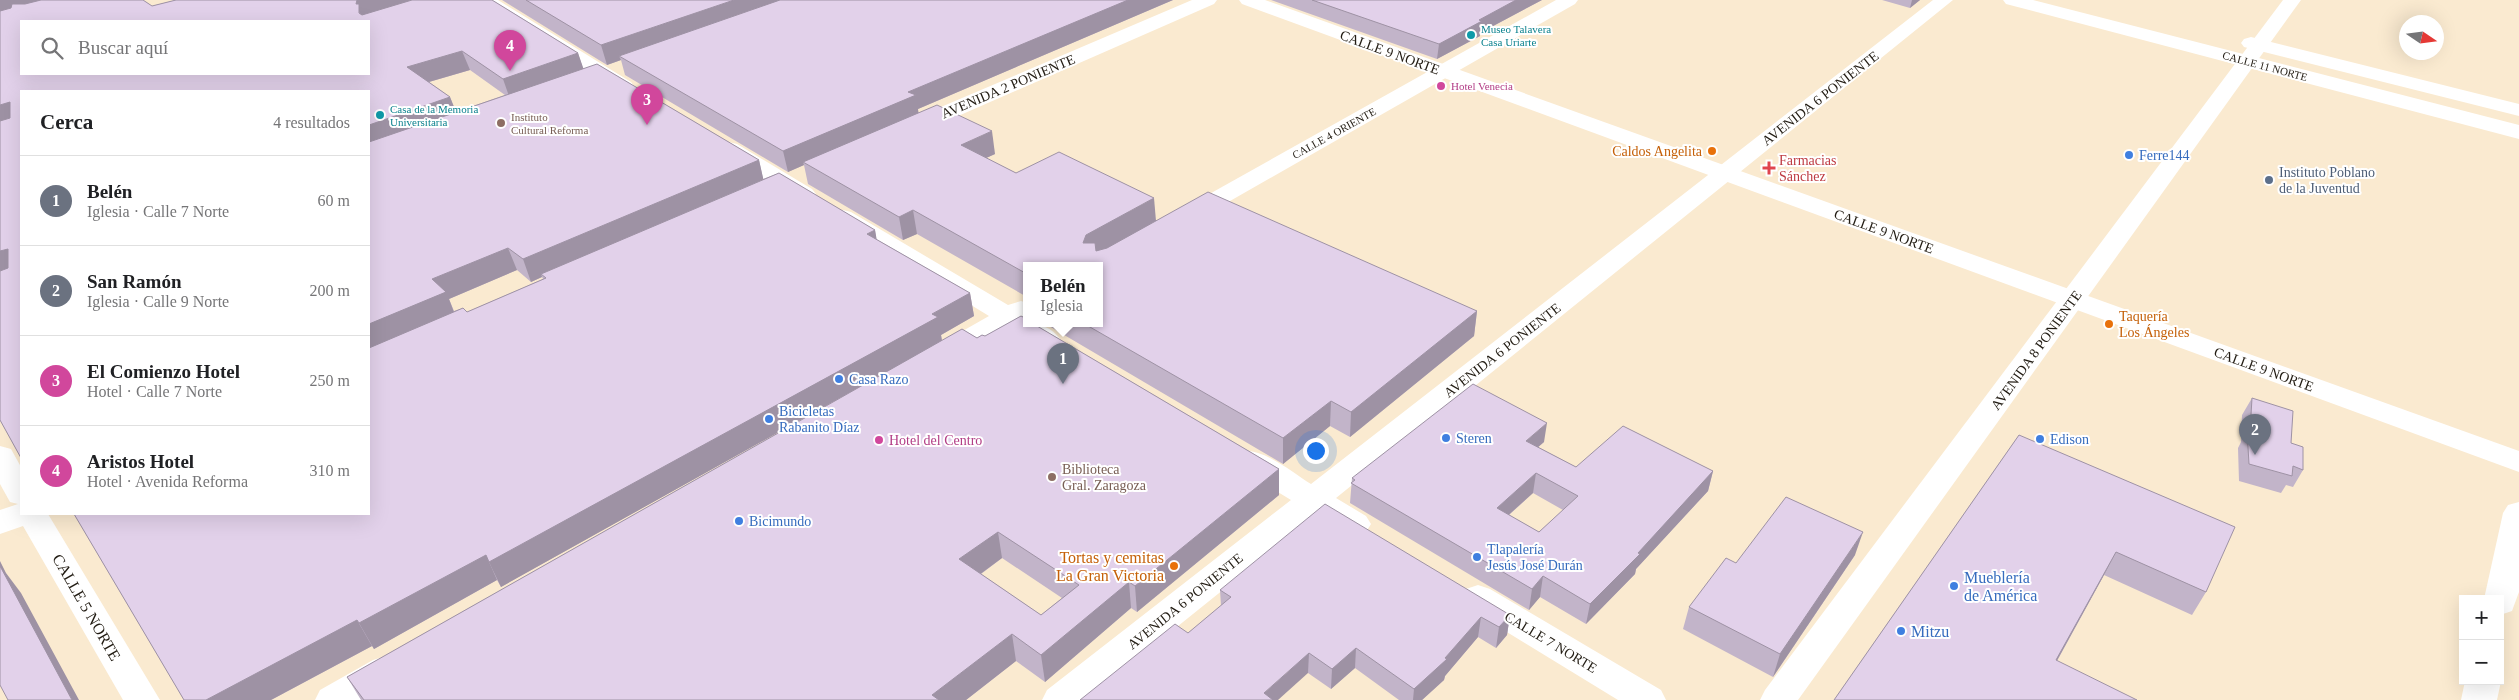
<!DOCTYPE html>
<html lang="es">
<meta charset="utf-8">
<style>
:root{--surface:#fff;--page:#f2f2f2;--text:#202124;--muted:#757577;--line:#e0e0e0;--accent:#1a73e8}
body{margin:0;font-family:Georgia,serif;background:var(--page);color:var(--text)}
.controls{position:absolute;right:15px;bottom:15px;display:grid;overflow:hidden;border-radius:0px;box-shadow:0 5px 20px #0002}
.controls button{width:45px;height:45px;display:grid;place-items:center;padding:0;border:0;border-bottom:1px solid var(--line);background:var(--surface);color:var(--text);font:25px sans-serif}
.compass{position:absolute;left:2399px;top:15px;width:45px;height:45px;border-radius:50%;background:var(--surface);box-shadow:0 5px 20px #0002;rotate:103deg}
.you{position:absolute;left:1315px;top:450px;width:18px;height:18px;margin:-12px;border:4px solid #fff;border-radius:50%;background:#1a73e8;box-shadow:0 0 0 8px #1a73e833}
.badge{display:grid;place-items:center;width:32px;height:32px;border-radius:50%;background:var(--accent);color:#fff;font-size:16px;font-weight:700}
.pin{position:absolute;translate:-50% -41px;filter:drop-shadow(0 1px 2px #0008)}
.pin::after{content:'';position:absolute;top:26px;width:18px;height:15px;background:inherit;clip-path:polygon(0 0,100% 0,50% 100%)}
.popup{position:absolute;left:1023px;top:262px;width:80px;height:65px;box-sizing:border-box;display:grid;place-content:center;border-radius:0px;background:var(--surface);filter:drop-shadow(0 1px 4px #0005);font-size:16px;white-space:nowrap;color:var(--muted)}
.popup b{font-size:19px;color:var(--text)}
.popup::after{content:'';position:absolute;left:50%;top:100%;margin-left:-10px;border:10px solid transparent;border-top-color:var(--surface)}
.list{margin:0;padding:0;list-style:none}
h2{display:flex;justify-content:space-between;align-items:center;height:65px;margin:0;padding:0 20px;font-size:21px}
h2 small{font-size:16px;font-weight:400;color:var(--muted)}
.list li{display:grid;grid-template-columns:32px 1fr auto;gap:15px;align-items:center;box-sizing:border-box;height:90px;padding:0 20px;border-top:1px solid var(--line)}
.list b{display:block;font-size:19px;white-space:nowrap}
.list p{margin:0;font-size:16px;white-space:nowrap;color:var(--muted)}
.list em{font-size:16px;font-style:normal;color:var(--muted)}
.icon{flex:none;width:28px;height:28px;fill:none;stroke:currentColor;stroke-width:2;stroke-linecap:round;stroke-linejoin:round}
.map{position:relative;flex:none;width:2519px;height:700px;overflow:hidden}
.search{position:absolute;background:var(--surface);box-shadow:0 5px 20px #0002;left:20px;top:20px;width:350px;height:55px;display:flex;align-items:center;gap:12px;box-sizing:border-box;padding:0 18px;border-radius:0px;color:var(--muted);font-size:19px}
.panel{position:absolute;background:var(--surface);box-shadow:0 5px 20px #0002;left:20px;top:90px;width:350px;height:425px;border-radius:0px}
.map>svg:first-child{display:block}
</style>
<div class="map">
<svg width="2519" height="700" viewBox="0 0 2519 700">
<rect width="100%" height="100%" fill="#faead0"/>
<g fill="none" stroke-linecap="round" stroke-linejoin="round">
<g fill="#fff" fill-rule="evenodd">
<polygon points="476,0 498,0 631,82 634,86 631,90 624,92 617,90 479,4"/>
<polygon points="1192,0 1217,0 1214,4 924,131 916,132 908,131 905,126 908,121"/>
<polygon points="1556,0 1578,0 1575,4 1195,221 1187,223 1179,221 1175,216 1179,211"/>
<path d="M1933,0h20l-617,498 30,18 5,8 -5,8c-21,6 -33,-6 -50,-17l-230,185h-44l5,-10 244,-190 -56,-34 -4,-7 4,-7c26,-7 55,19 76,32z"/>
<polygon points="2283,0 2301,0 1798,700 1760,700 1765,690"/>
<polygon points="729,142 737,144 812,189 816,194 812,199 804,201 796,199 721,154 718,149 721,144"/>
<path d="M843,210l8,2 157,93 13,-4 6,2v20c13,0 25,5 33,16l-4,6c-19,4 -33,-8 -48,-17l-57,33 -10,2 -10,-2 -4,-6 4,-6 58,-33 -154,-94 -4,-5 4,-5z"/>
<polygon points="0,446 11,449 21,467 21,514 48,514 160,700 123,700 23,526 0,534 0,510 18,504 10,502 0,484"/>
<polygon points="1478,585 1490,589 1661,690 1666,700 1618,700 1466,607 1461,598 1466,589"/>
<polygon points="386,656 399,660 404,670 399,680 364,700 315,700 320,690 373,660"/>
</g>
<g fill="#fff" fill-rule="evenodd">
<polygon points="1239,0 1265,0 2519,451 2519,472 1242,4"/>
<polygon points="2519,502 2519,592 2512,611 2500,615 2500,599 2484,599 2503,513 2508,505"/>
<polygon points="2500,679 2501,681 2497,700 2461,700 2465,681 2500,681"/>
</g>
<g fill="#fff" fill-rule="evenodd">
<polygon points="2003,0 2033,0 2519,125 2519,139 2006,4"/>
<polygon points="2251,37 2519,104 2519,116 2244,47 2241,43 2244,39"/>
</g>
</g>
<g fill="#c2b4c9" fill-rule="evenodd">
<path d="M0,0h143l9,6 24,-6h316l86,53 5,16 14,-5 162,96 4,19 16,-6 96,57 1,9 94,54 4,23 -33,19 1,6 20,-12 15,9 5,-3 3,1 36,-20 6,3v4h5l247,146v26l-142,117 -6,-4 -86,74 -29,-21 -50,39h-605l-14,-23 569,-322 -415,232 -4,-7 -123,69 -2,-3 -101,54h-87l-110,-186h295v-423h-348v367l-21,-38zM21,21h348v53h-348zM470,70l35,25 -49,17 -6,-15 -21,-15zM517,270l14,12 11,-5 1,2 -76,33 -4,-4 -9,3 -5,-12zM1002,558l60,40 -21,17 -60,-41z"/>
<polygon points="502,0 1173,0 918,109 918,112 995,154 986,158 1016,173 1156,221 1477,311 1474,336 1350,437 1330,426 1283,464 1049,326 1048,323 1099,323 1027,265 1027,297 917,234 903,240 808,184 804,165 788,172 625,75 621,60 607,65"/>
<polygon points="1271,0 1542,0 1480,33 1480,36 1437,59"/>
<polygon points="1882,0 1920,0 1910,8"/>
<polygon points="2252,398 2291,443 2303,470 2293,487 2286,485 2281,493 2239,481 2238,448 2241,442 2242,415"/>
<polygon points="2019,435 2206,592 2192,615 2104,575 2057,661 1834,700"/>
<path d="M1544,442l-6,5 38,20 137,4 -5,20 -72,78 -1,5 -49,50 -46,-27 -11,13 -179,-107 2,-25zM1533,493l30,17 -24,22 -30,-17z"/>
<polygon points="1855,555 1773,677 1683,629 1689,607 1736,563"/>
<polygon points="1220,590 1510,615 1507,635 1496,648 1478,637 1445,676 1444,680 1422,700 1399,700 1355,668 1331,689 1308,673 1188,633 1221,606"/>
</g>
<g fill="#9e92a4">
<polygon points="0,0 66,0 0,17"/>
<polygon points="357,0 430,0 363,21 356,4"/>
<polygon points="734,0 791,0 619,56 621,60 607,65 601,45"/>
<polygon points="1128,0 1173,0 918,109 919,116 803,162 804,165 788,172 783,151 908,92"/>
<polygon points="1516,0 1542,0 1480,33 1480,36 1437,59 1439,44 1479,20"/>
<polygon points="1912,0 1920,0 1910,8"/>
<polygon points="462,51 470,70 415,86 407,67"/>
<polygon points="578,53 585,73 510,99 503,79"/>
<polygon points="450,97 458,117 369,149 369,125"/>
<polygon points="10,102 21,121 0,128 0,105"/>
<polygon points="992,131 995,154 964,168 961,145"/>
<polygon points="759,160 764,182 541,274 542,277 531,282 523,259"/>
<polygon points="1154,198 1156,221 1089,259 1083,243 1086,235"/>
<polygon points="913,210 917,234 903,240 899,217"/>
<polygon points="875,230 879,252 867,234"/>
<polygon points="508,248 517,270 449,299 455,315 369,352 369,324 432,279"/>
<polygon points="8,249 21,270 0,278 0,251"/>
<polygon points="970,293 974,316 941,335 942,341 501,587 489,562"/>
<polygon points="1477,311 1474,336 1350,437 1351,412"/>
<polygon points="1331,401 1330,426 1283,464 1283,438"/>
<polygon points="1547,423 1544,442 1523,460 1526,441"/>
<polygon points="1279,469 1279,495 1137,612 1135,586"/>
<polygon points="1713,471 1708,491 1636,569 1635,574 1586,624 1590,604"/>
<polygon points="1536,473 1533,493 1494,528 1497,508"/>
<polygon points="998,532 1002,558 964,586 959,559"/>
<polygon points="1863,532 1855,555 1773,677 1780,654"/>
<polygon points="2116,552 2104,575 2044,684 2056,660"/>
<polygon points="486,555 497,580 374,649 359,623"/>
<polygon points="0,561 6,573 21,593 79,700 72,700 0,575"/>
<polygon points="1543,576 1540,597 1529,610 1532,589"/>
<polygon points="1129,582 1131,608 1045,682 1041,655"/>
<polygon points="1510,615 1507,635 1496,648 1499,627"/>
<polygon points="1481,617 1478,637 1445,676 1444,680 1422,700 1413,700 1414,689 1445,658"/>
<polygon points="357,620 372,646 271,700 206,700"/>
<polygon points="1012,634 1016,661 966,700 933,700 932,695"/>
<polygon points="1356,648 1355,668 1331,689 1332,669"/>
<polygon points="1309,653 1308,673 1278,700 1264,700 1264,693"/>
</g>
<g fill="#e2d1ea" stroke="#9e92a4" fill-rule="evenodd">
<path d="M41,0h102l9,6 24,-6h182h-1l-1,4h3v9l3,2 50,-15h80l86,53 -75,26 -41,-28 -55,16 43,30 -81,28v-34h-348v367l-21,-38v-149l8,-3v-19l-8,2v-130l10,-3v-16l-10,3v-94l11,-3 1,-4h13zM21,21h348v53h-348z"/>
<polygon points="526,0 734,0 601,45"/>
<polygon points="780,0 1128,0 908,92 916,95 783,151 619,56"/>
<polygon points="1312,0 1516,0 1479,20 1482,21 1439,44"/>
<polygon points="597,64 759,160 523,259 508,248 432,279 446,292 369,324 369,142"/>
<polygon points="937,105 992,131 961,145 1016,173 1059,152 1154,198 1086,235 1083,243 1095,243 1096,251 1107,248 1208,192 1477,311 1351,412 1331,401 1283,438 1083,323 1099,323 1099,265 1027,265 1027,274 913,210 899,217 803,162"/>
<polygon points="779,173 875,230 867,234 970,293 932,314 938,317 489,562 486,555 359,623 357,620 206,700 184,700 74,514 369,514 369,348 463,308 467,312 546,278 541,274"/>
<path d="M1021,316l6,3v4h5l247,146 -144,117 -6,-4 -88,73 -29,-21 -80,61 7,5h-575l-17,-23 615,-348 15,9 5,-3 3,1zM998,532l81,53 -38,30 -82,-56z"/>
<path d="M1473,384l74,39 -21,18 50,26 47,-41 90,45 -75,82 2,1 -50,50 -47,-28 -11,13 -181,-106 4,-3 -3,-2zM1536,473l42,23 -39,36 -42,-24z"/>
<polygon points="2252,398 2293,411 2291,443 2303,447 2303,470 2293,466 2292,476 2249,464 2247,431 2250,432"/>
<polygon points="2019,435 2235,527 2206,592 2116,552 2056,660 2137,700 1834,700"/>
<polygon points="1786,497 1863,532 1780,654 1689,607 1726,558 1736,563"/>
<polygon points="1325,504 1510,615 1499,627 1481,617 1445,658 1447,659 1414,689 1356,648 1332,669 1309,653 1264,693 1273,700 1080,700 1175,624 1188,633 1231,597 1220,590"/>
<polygon points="0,566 72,700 8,700 0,685"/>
</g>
<g fill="#0f9aa8" stroke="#fff" stroke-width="2">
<circle cx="1471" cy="35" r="5"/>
<circle cx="380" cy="115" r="5"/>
</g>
<g fill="#d1479c" stroke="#fff" stroke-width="2">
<circle cx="1441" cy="86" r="5"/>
<circle cx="879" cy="440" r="5"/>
</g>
<g fill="#8d6e63" stroke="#fff" stroke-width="2">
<circle cx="501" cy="123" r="5"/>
<circle cx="1052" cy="477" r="5"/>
</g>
<g fill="#e8710a" stroke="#fff" stroke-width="2">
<circle cx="1712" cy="151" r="5"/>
<circle cx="2109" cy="324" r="5"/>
<circle cx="1174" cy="566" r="5"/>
</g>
<g fill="#3f7fe0" stroke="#fff" stroke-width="2">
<circle cx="2129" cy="155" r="5"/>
<circle cx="839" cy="379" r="5"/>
<circle cx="769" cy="419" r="5"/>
<circle cx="1446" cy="438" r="5"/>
<circle cx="2040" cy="439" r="5"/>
<circle cx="739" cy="521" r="5"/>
<circle cx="1477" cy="557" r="5"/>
<circle cx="1954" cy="586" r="5"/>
<circle cx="1901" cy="631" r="5"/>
</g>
<path fill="#e0444e" stroke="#fff" stroke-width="2" d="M1766.5 160.5h5v5h5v5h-5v5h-5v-5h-5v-5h5z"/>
<circle fill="#5c6f8a" stroke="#fff" stroke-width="2" cx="2269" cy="180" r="5"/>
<g text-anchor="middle" stroke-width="4" stroke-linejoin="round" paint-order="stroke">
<g font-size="11" fill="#0d838f" stroke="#fff" text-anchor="start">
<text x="1481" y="33">Museo Talavera<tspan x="1481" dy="13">Casa Uriarte</tspan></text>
<text x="390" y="113">Casa de la Memoria<tspan x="390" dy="13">Universitaria</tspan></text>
</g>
<g font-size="11" fill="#211b12" stroke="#fff">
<text transform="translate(2265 66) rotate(15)" y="4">CALLE 11 NORTE</text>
<text transform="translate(1334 133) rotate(-29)" y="4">CALLE 4 ORIENTE</text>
</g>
<g font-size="11" fill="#b23c85" stroke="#fff" text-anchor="start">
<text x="1451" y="90">Hotel Venecia</text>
</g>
<g font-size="11" fill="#785e54" stroke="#fff" text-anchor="start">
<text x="511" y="121">Instituto<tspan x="511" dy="13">Cultural Reforma</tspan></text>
</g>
<g font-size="14" fill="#211b12" stroke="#fff">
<text transform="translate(1390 52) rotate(20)" y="5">CALLE 9 NORTE</text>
<text transform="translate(1008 86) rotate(-23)" y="5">AVENIDA 2 PONIENTE</text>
<text transform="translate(1820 98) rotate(-38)" y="5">AVENIDA 6 PONIENTE</text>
<text transform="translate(1884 231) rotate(20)" y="5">CALLE 9 NORTE</text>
<text transform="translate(1502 350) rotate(-38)" y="5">AVENIDA 6 PONIENTE</text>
<text transform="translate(2036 350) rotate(-54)" y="5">AVENIDA 8 PONIENTE</text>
<text transform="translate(2264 369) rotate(20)" y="5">CALLE 9 NORTE</text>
<text transform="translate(1185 601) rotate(-39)" y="5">AVENIDA 6 PONIENTE</text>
<text transform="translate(1551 642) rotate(31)" y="5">CALLE 7 NORTE</text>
</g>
<g font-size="14" fill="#c56008" stroke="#fff" text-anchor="end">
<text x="1702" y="156">Caldos Angelita</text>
<text x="2119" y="321" text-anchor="start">Taquería<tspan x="2119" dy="16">Los Ángeles</tspan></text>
</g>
<g font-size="14" fill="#366cbe" stroke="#fff" text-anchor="start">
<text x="2139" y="160">Ferre144</text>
<text x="849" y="384">Casa Razo</text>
<text x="779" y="416">Bicicletas<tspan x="779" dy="16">Rabanito Díaz</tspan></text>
<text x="1456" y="443">Steren</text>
<text x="2050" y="444">Edison</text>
<text x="749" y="526">Bicimundo</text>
<text x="1487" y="554">Tlapalería<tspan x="1487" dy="16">Jesús José Durán</tspan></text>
</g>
<g font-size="14" fill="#be3a42" stroke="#fff" text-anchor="start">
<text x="1779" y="165">Farmacias<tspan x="1779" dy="16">Sánchez</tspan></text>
</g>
<g font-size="14" fill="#4e5e75" stroke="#fff" text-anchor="start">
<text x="2279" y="177">Instituto Poblano<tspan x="2279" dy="16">de la Juventud</tspan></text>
</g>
<g font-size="14" fill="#b23c85" stroke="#fff" text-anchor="start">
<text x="889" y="445">Hotel del Centro</text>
</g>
<g font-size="14" fill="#785e54" stroke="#fff" text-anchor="start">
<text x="1062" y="474">Biblioteca<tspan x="1062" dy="16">Gral. Zaragoza</tspan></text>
</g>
<g font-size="16" fill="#c56008" stroke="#fff" text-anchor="end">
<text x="1164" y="563">Tortas y cemitas<tspan x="1164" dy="18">La Gran Victoria</tspan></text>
</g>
<g font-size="16" fill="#366cbe" stroke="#fff" text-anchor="start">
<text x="1964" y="583">Mueblería<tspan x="1964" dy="18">de América</tspan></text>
<text x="1911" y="637">Mitzu</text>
</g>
<g font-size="16" fill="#211b12" stroke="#fff">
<text transform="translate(87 607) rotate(60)" y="6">CALLE 5 NORTE</text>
</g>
</g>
</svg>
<div class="controls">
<button>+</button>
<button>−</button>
</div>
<svg class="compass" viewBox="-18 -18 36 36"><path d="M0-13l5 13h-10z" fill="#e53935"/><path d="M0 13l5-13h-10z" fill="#757577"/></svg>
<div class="you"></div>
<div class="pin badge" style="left:1063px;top:384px;background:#6b7280">1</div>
<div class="popup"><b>Belén</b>Iglesia</div>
<div class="pin badge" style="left:2255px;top:455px;background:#6b7280">2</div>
<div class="pin badge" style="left:647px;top:125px;background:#d1479c">3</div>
<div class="pin badge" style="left:510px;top:71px;background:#d1479c">4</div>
<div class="search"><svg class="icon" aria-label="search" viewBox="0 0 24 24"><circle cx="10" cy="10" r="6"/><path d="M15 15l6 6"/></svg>Buscar aquí</div>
<section class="panel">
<h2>Cerca<small>4 resultados</small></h2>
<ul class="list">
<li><span class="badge" style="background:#6b7280">1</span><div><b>Belén</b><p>Iglesia · Calle 7 Norte</p></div><em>60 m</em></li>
<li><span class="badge" style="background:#6b7280">2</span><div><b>San Ramón</b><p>Iglesia · Calle 9 Norte</p></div><em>200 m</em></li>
<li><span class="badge" style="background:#d1479c">3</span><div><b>El Comienzo Hotel</b><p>Hotel · Calle 7 Norte</p></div><em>250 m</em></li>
<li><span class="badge" style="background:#d1479c">4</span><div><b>Aristos Hotel</b><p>Hotel · Avenida Reforma</p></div><em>310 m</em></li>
</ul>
</section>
</div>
